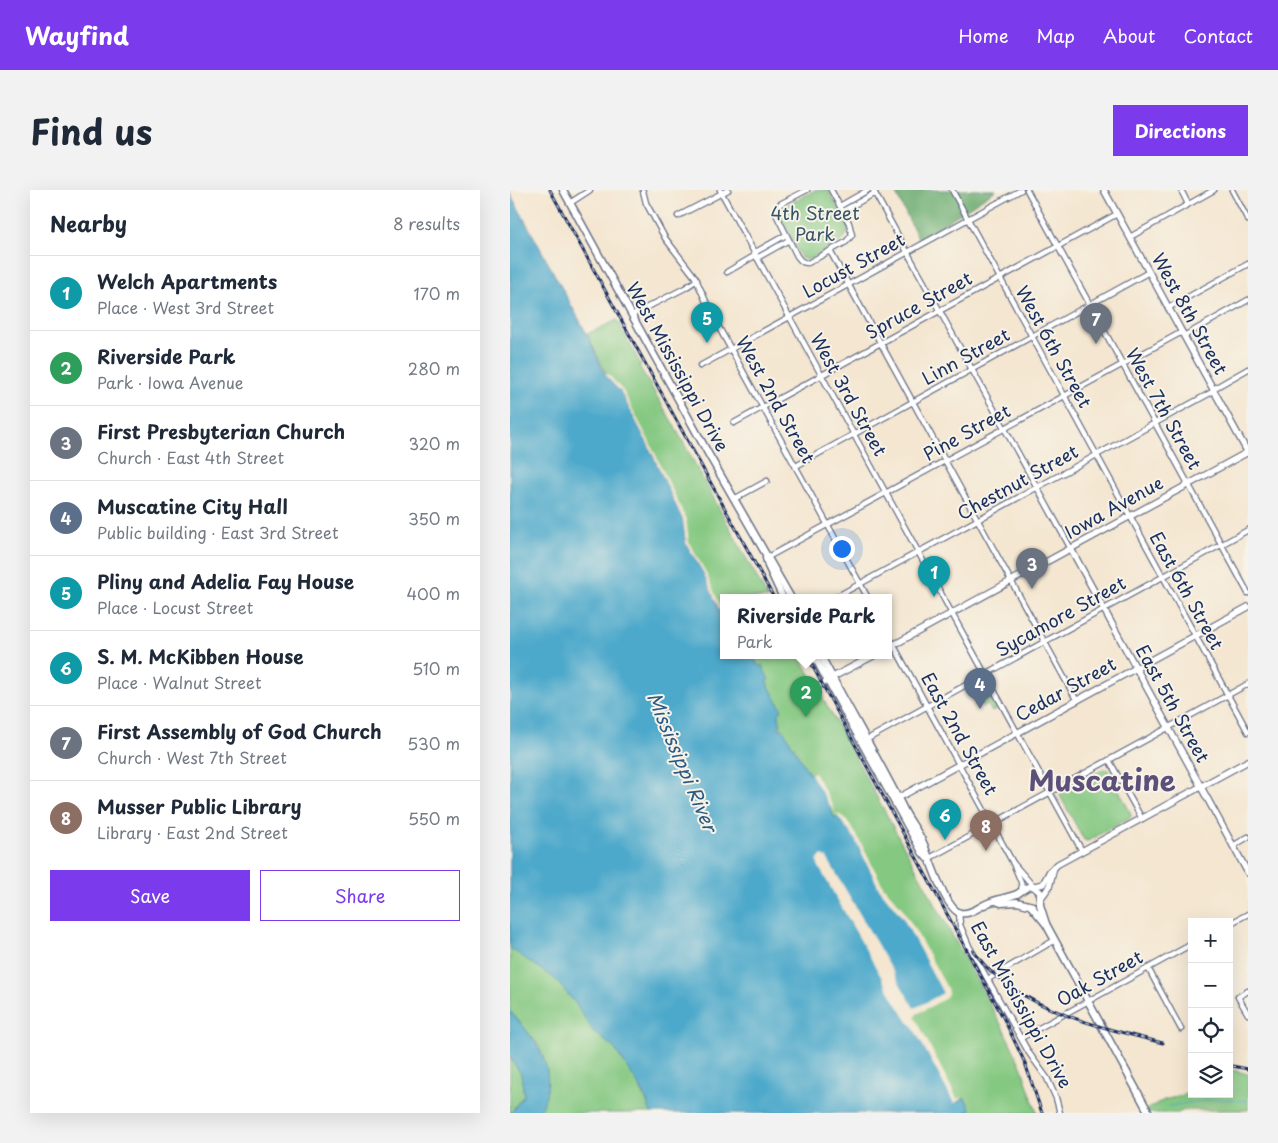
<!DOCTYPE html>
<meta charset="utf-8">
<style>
:root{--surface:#fff;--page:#f2f2f3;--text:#1f2937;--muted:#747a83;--line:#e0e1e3;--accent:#7c3aed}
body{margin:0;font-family:"Playpen Sans",sans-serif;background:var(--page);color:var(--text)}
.controls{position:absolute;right:15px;bottom:15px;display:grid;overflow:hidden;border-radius:0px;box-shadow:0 5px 20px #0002}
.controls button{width:45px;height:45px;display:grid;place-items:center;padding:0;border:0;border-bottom:1px solid var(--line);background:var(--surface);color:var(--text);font:25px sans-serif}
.you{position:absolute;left:331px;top:358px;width:18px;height:18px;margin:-12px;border:4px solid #fff;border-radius:50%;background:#1a73e8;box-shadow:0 0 0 8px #1a73e833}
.badge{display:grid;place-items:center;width:32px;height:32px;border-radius:50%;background:var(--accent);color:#fff;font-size:16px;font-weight:700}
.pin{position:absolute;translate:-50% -41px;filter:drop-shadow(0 1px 2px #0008)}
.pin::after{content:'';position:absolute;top:26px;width:18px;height:15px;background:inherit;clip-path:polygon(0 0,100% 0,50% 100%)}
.popup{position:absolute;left:210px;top:404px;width:172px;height:65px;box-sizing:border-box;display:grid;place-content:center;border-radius:0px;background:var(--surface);filter:drop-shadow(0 1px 4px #0005);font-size:16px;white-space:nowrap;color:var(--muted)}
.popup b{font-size:19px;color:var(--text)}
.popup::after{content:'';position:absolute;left:50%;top:100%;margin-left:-10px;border:10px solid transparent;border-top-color:var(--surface)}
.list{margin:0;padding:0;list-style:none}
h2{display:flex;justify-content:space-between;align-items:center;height:65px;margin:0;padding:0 20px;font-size:21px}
h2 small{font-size:16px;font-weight:400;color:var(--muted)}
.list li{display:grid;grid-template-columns:32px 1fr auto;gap:15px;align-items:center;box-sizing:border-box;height:75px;padding:0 20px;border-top:1px solid var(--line)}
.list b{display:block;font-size:19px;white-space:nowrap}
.list p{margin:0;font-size:16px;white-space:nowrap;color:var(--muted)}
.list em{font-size:16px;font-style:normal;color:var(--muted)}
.actions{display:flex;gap:10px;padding:15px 20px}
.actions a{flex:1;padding:11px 0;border:1px solid var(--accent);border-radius:0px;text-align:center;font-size:18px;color:var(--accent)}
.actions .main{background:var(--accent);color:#fff}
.icon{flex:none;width:28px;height:28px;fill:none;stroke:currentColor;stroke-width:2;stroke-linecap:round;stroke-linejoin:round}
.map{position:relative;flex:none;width:738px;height:923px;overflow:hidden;border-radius:0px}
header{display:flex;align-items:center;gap:30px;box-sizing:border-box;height:70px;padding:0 25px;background:var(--accent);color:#fff}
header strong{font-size:24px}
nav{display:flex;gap:28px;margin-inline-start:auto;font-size:18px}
.intro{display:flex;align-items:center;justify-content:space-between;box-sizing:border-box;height:120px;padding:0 30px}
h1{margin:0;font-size:35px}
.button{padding:12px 22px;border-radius:0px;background:var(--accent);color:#fff;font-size:18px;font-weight:700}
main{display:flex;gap:30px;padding:0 30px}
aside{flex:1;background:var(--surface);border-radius:0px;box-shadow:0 5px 20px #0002}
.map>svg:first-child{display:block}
</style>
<header>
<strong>Wayfind</strong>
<nav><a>Home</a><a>Map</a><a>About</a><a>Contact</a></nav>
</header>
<div class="intro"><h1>Find us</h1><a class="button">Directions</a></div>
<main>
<aside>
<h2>Nearby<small>8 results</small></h2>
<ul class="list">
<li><span class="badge" style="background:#0f9aa8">1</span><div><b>Welch Apartments</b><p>Place · West 3rd Street</p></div><em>170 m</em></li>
<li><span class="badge" style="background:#2e9e5b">2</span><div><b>Riverside Park</b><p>Park · Iowa Avenue</p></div><em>280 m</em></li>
<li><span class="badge" style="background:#6b7280">3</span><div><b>First Presbyterian Church</b><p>Church · East 4th Street</p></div><em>320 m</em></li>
<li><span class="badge" style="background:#5c6f8a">4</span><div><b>Muscatine City Hall</b><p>Public building · East 3rd Street</p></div><em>350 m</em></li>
<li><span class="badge" style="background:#0f9aa8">5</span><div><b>Pliny and Adelia Fay House</b><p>Place · Locust Street</p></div><em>400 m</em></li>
<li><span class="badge" style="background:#0f9aa8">6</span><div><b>S. M. McKibben House</b><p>Place · Walnut Street</p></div><em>510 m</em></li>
<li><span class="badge" style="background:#6b7280">7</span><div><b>First Assembly of God Church</b><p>Church · West 7th Street</p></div><em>530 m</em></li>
<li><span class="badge" style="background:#8d6e63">8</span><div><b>Musser Public Library</b><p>Library · East 2nd Street</p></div><em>550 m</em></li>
</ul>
<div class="actions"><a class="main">Save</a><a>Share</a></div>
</aside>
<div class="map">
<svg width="738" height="923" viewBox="0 0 738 923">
<rect width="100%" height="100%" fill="#f7f3e8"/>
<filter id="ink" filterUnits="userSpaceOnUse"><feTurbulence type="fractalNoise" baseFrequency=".02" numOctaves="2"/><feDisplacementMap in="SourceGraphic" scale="10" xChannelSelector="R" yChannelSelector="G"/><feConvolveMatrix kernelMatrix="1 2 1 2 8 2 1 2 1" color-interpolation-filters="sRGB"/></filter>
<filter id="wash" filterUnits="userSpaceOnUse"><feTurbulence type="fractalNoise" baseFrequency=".0096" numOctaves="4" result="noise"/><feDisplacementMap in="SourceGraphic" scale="20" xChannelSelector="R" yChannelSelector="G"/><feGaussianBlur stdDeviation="1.12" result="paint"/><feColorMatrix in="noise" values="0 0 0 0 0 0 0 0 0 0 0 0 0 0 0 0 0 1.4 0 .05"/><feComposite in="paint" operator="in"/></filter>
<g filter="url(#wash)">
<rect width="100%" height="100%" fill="#f4e6d0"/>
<g fill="#84c881" stroke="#507c70">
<polygon points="305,0 318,0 338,36 338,42 333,50 298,70 291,68 269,24 272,18"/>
<polygon points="107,130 131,175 129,176 165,237 258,408 214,408 213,428 77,144"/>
<polygon points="234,466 290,466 494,840 511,876 527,923 455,923 461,920 455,908 446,912 402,827 324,627 301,584 282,589 262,502 256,491 259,490 248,484"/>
<polygon points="474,489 491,517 482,522 478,515 474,517 470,514 466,515 456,499"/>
<polygon points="594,579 599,580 621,624 621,627 578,651 574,650 550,606 551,603"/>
<path d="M0,733c53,58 114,115 141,190h-141v-56l11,17 3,21 -11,14 34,-18v-20l-8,-25 -29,-35z"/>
<polygon points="719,879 738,884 738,920 674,920 668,923 630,923 654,910 670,906 682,900 682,904 719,904"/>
</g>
<polygon fill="#6bac6f" stroke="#436e66" points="384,0 486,0 409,50"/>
<g fill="#4da9cb" stroke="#346c94">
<polygon points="0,3 77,144 95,185 111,202 138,254 173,330 176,353 193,382 213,428 214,466 243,466 248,476 252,475 259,490 256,491 272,520 268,525 271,535 268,537 269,539 273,539 295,577 298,580 297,580 299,584 301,583 309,594 322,619 322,622 324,627 329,627 344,646 371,697 390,720 436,804 402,827 447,912 455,908 461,920 455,923 141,923 134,903 104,858 83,841 66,814 45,789 0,758"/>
<path d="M0,821c20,23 42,46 37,79 -1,8 -5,16 -7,23h-29l13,-18 -3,-21 -11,-17z"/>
</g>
<g fill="#f4e6d0">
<polygon points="98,184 113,201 140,253 176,329 179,353 195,381 212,420 211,421 213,428 193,382 176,353 173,330 138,254 111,202 95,185"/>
<polygon points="304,582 322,614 325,624 330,625 337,631 346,644 373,696 392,718 404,738 437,798 438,804 434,809 407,824 405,827 447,909 451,907 452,909 444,913 402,835 398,832 386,813 309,677 307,671 312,665 317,668 326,683 404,818 411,815 433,803 393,728 369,698 345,649 322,619 301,584"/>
</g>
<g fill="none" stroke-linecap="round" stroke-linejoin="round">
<polyline stroke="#4da9cb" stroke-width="1" points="659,916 707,909 738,911"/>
</g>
</g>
<g filter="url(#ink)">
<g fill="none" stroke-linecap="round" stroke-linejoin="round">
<g stroke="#676f86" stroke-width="7">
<g id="street">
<polyline points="210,0 572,661"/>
<path d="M297,0l-27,14 -4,10 21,42c3,4 5,7 11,7l38,-21 6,-7 -3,-12 -18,-33"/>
<polyline points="363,0 561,359"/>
<polyline points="442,0 738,542"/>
<polyline points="517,0 738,403"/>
<polyline points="671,0 678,14"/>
<polyline points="722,0 738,30"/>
<polyline points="133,1 136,13 155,48 185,87 202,125 358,408"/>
<polyline points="60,13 80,0"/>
<polyline points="330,16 358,0"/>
<polyline points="333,21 365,3"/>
<polyline points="168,26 218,0"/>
<polyline points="620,47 704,0"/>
<polyline points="320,61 567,511"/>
<polyline points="244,63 276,45"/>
<polyline points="247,68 279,50"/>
<polyline points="217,82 246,65"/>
<polyline points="658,118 738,74"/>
<polyline points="122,125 175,98 187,90"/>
<polyline points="674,146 738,110"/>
<polyline points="190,176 511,0"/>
<polyline points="703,199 738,179"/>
<polyline points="224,233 607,24"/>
<polyline points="286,276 639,82"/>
<polyline points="224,309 257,291"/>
<polyline points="256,368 672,142"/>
<polyline points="324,408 704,201"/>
<polyline points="378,445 503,673 511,692 512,700"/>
<polyline points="306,498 319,490"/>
<polyline points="354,551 738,340"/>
<polyline points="599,570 632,629"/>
<polyline points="723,656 738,647"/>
<polyline points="418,669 738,494"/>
<polyline points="503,673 523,696"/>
<polyline points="449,722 450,735 459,756 519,863 537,888 546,908 550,923"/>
<polyline points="719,734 738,724"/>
<polyline points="638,778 671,839"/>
<polyline points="478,789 545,750"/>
<polyline points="738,801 728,807 738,824"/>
<polyline points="511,848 682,754"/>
</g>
</g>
<g stroke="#676f86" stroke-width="8">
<g id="secondary">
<polyline points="594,0 738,263"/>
<polyline points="561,359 738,683"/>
<polyline points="378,458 738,262"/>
<polyline points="323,487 363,466"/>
<polyline points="388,608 738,417"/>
<polyline points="525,696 533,694 540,681 548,674 738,571"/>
<polyline points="531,708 539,697 544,677"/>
</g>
</g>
<g stroke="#676f86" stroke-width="9">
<g id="primary">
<polyline points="53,0 199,265 281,408"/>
<polyline points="256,368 258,376 273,408"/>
<polyline points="304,466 412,662 417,668"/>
<path d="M311,466c27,52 57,102 83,154 7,14 18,26 22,40 5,13 20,59 34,63 10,2 19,-6 28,-10 9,-4 19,-5 29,-9 6,-3 8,-8 16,-8l7,6v13l6,19"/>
<polyline points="486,711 491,713 507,712 523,716"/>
<polyline points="521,716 536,734 639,923"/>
</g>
</g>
<use href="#street" stroke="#fff" stroke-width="4.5"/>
<use href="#secondary" stroke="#fff" stroke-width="5.5"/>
<use href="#primary" stroke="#fff" stroke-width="6"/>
<g stroke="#1b2f5e" stroke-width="3">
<g id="rail">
<polyline points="40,0 264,408"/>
<polyline points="297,466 494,829 515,873 532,923"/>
<path d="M463,761c7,8 13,17 21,23 43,39 113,55 169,69"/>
<polyline points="722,876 738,879"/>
</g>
</g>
<use href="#rail" stroke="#f7f3e8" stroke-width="1" stroke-dasharray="4" stroke-linecap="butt"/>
</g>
</g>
<g text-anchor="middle" stroke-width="4" stroke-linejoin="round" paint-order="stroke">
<g font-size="18" fill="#355567" stroke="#f7f3e8">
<text x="305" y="30">4th Street<tspan x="305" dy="21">Park</tspan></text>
</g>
<g font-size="18" fill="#1b2f5e" stroke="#f7f3e8">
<text transform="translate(344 76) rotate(-29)" y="6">Locust Street</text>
<text transform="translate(409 116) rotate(-29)" y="6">Spruce Street</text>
<text transform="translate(679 124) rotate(61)" y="6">West 8th Street</text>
<text transform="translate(543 157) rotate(61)" y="6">West 6th Street</text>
<text transform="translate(456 167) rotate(-29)" y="6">Linn Street</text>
<text transform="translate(167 177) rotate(61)" y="6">West Mississippi Drive</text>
<text transform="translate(338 205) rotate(61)" y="6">West 3rd Street</text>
<text transform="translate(265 210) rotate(61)" y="6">West 2nd Street</text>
<text transform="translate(653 219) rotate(61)" y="6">West 7th Street</text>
<text transform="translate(457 243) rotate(-29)" y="6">Pine Street</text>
<text transform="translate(508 293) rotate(-29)" y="6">Chestnut Street</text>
<text transform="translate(604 318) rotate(-29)" y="6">Iowa Avenue</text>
<text transform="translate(676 401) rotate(61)" y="6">East 6th Street</text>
<text transform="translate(551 427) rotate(-29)" y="6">Sycamore Street</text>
<text transform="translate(556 500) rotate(-29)" y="6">Cedar Street</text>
<text transform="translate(662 514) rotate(61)" y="6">East 5th Street</text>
<text transform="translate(449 544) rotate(61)" y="6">East 2nd Street</text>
<text transform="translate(590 789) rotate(-29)" y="6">Oak Street</text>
<text transform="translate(511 815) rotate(61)" y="6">East Mississippi Drive</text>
</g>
<g font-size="19" font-style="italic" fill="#2c5a84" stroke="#f7f3e8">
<text transform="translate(172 572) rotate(67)" y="7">Mississippi River</text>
</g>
<g font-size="28" font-weight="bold" fill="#5c507b" stroke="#f7f3e8">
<text x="592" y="601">Muscatine</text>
</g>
</g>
</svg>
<div class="controls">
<button>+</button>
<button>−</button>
<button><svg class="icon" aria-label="locate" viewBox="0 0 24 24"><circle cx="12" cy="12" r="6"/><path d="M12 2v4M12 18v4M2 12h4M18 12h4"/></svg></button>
<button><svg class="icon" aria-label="layers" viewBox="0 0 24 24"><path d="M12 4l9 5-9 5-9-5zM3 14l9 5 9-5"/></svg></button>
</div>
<div class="you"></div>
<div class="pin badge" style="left:424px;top:407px;background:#0f9aa8">1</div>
<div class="pin badge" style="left:296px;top:527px;background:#2e9e5b">2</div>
<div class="popup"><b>Riverside Park</b>Park</div>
<div class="pin badge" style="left:522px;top:399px;background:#6b7280">3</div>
<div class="pin badge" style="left:470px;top:519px;background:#5c6f8a">4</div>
<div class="pin badge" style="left:197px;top:153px;background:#0f9aa8">5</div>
<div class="pin badge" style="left:435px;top:650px;background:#0f9aa8">6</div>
<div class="pin badge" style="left:586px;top:154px;background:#6b7280">7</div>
<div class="pin badge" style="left:476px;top:661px;background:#8d6e63">8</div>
</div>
</main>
